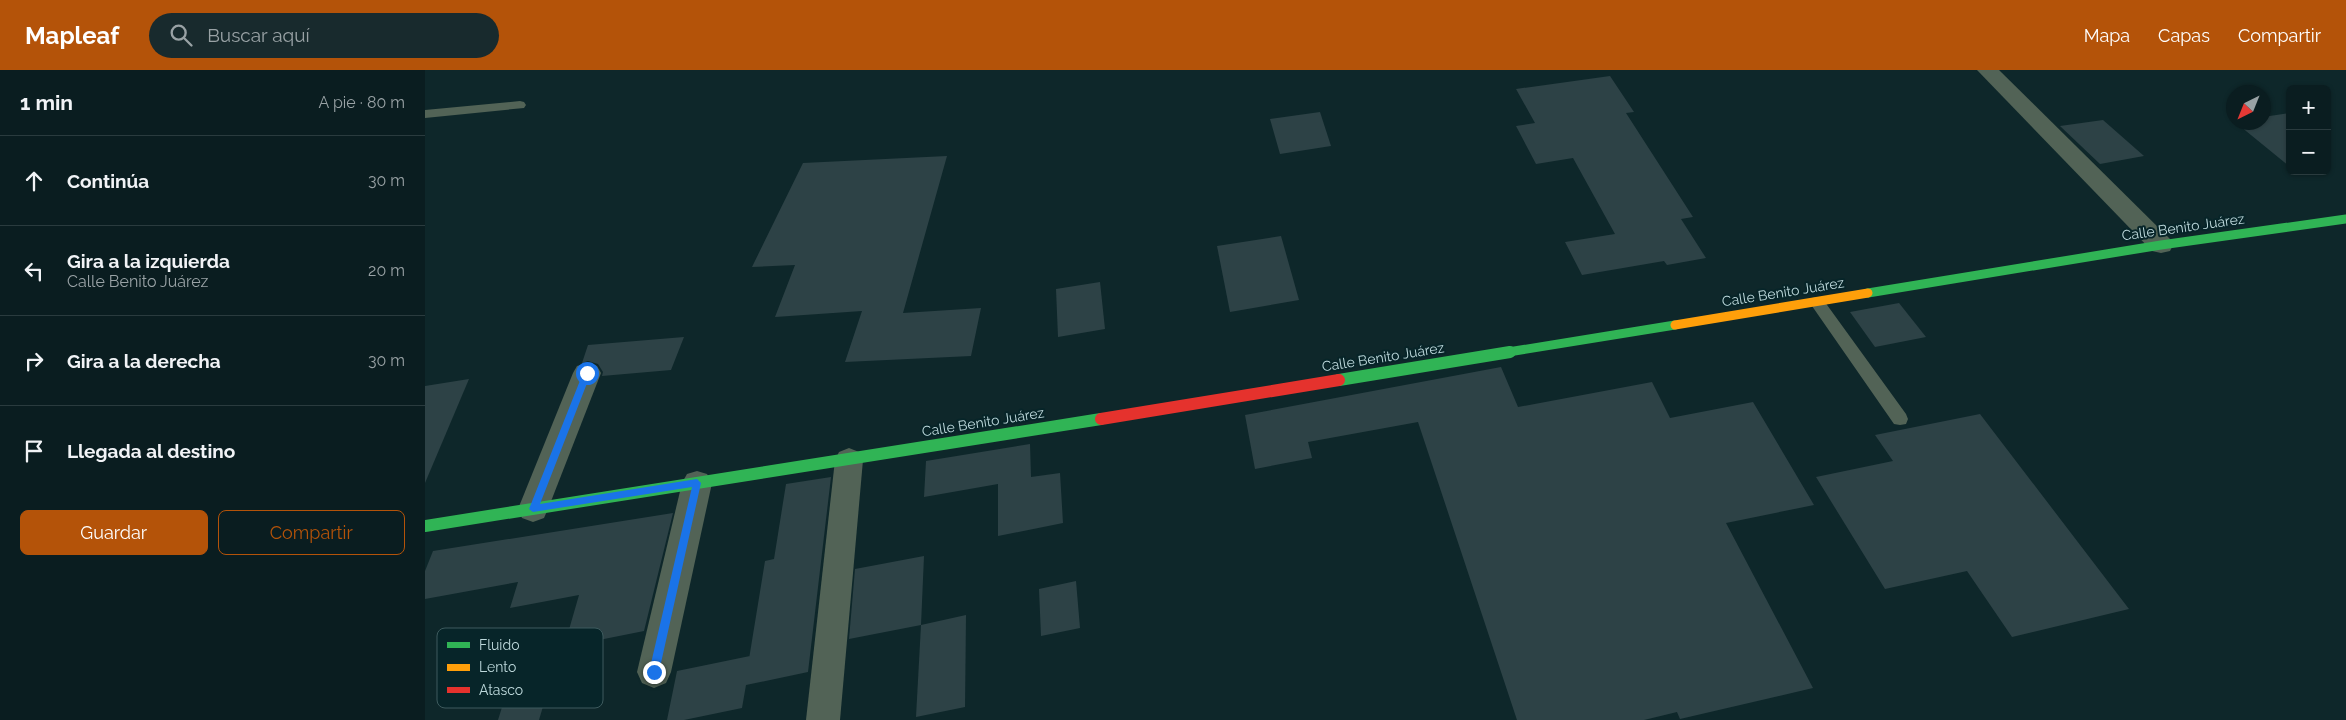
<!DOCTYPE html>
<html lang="es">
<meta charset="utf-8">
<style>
:root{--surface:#0a1d20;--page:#182a2d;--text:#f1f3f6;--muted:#99a2a5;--line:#2a3b3e;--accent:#b45309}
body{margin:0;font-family:Raleway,sans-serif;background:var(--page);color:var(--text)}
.controls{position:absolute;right:15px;top:15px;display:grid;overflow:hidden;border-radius:8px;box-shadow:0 1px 4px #0004}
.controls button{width:45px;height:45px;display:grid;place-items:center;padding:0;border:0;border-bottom:1px solid var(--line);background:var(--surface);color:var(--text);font:25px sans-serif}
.compass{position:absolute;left:1801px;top:15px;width:45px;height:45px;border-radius:50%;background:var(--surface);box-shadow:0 1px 4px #0004;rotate:223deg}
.stop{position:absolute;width:15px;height:15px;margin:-11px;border:4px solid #1a73e8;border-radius:50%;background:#fff}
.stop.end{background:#1a73e8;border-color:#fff;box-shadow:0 1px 5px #0008}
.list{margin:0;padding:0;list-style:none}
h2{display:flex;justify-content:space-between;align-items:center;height:65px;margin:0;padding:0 20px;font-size:21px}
h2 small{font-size:16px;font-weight:400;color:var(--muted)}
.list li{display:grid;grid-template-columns:32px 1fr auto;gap:15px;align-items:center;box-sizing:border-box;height:90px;padding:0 20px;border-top:1px solid var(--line)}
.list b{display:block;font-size:19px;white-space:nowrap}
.list p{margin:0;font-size:16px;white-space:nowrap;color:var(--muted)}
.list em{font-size:16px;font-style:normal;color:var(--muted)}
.actions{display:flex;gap:10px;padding:15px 20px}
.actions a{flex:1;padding:11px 0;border:1px solid var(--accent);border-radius:8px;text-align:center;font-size:18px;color:var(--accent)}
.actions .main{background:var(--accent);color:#fff}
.icon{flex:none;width:28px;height:28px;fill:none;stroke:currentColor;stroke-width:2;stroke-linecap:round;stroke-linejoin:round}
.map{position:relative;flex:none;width:1921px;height:650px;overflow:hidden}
header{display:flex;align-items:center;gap:30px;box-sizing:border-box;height:70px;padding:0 25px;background:var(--accent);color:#fff}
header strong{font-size:24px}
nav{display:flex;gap:28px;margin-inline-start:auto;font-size:18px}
.search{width:350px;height:45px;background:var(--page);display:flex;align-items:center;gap:12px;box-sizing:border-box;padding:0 18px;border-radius:28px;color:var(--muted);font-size:19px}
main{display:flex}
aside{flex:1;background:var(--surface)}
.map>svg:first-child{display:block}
</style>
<header>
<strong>Mapleaf</strong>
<div class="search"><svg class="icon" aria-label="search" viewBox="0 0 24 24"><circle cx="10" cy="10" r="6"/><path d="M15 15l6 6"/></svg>Buscar aquí</div>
<nav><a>Mapa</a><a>Capas</a><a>Compartir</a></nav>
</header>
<main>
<aside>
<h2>1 min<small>A pie · 80 m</small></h2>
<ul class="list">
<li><svg class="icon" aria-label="ahead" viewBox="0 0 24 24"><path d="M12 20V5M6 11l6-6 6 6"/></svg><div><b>Continúa</b></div><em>30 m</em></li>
<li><svg class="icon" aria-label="left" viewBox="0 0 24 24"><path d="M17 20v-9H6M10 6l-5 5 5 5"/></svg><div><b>Gira a la izquierda</b><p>Calle Benito Juárez</p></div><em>20 m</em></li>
<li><svg class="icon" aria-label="right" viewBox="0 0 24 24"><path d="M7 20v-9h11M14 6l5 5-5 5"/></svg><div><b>Gira a la derecha</b></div><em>30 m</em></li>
<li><svg class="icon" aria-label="arrive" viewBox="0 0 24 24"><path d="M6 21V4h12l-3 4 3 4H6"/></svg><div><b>Llegada al destino</b></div></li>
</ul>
<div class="actions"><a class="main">Guardar</a><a>Compartir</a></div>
</aside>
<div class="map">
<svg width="1921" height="650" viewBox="0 0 1921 650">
<rect width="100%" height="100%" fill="#0e272a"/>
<g fill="#2d4246">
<polygon points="1185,6 1209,42 1201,43 1268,147 1256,149 1281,188 1242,195 1239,191 1157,205 1140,172 1190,164 1148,88 1111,94 1091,56 1110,53 1091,19"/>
<polygon points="895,42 906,76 855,84 845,49"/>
<polygon points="1865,43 1865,97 1810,52 1838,52 1838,47"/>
<polygon points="1678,50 1719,86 1675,94 1635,56"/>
<polygon points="522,86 478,243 556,238 546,286 420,292 437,241 350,247 370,195 327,197 378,93"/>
<polygon points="856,166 874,230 805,242 792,176"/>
<polygon points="675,212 680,259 633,267 631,219"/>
<polygon points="1474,233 1501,267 1450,277 1425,242"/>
<polygon points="259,267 246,300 177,306 178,302 173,294 163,291 157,293 163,275"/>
<polygon points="1076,297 1093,337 1227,312 1245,348 1328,332 1389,435 1301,453 1388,618 1255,649 1252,642 1219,650 1092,650 993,352 883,372 887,388 830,399 820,345"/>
<polygon points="44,309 0,413 0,316"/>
<polygon points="1555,344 1704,539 1587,567 1542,501 1460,519 1391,407 1468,391 1450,365"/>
<polygon points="605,374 606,407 635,403 638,453 573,466 573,414 499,427 501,391"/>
<polygon points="406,407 383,602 321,615 317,638 259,650 242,650 252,601 325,586 324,589 340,491 349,489 361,414"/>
<polygon points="248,443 219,561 139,577 154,525 85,538 93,512 0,529 0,501 8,481"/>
<polygon points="499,486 496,555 424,569 430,499"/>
<polygon points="651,511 655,558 616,566 614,519"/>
<polygon points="541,545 540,637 491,647 496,555"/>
<polygon points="127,606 114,650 73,650 84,615"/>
</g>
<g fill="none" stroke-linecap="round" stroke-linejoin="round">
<g fill="#526356" fill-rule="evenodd">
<polygon points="95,31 99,32 101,35 99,38 0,48 0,40"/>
<polygon points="1392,227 1397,228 1481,344 1483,349 1481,354 1475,355 1469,354 1387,236 1384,232 1387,228"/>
</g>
<g fill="#526356" fill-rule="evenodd">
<polygon points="1552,0 1574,0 1745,169 1748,175 1745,181 1736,183 1727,181"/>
<polygon points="162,293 172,296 176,303 123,439 119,448 108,452 97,448 93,439 148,303 152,296"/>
<polygon points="424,378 434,382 438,390 415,650 381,650 410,390 414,382"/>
<polygon points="272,401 282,404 287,413 246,602 241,613 229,618 217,613 212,602 257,413 262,404"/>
</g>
<g stroke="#30b455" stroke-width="9">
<polyline points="1443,223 1736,175 1921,149"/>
<polyline points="1077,283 1250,255"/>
</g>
<g stroke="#30b455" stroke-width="12">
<polyline points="914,310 1085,282"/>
<polyline points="0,456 676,349"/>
</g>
<polyline stroke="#ff9f0a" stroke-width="9" points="1250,255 1443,223"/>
<polyline stroke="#e5322d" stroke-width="12" points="676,349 914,310"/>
</g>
<polygon fill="#1a73e8" points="162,300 166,303 115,434 272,409 276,413 234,602 229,607 224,602 267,417 108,442 104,439 158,303"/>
<g text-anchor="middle" stroke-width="4" stroke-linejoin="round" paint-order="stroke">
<g font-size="14" fill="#bdd8db" stroke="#072529">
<text transform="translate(1758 157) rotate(-8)" y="5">Calle Benito Juárez</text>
<text transform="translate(1358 222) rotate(-9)" y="5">Calle Benito Juárez</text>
<text transform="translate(958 287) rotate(-9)" y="5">Calle Benito Juárez</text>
<text transform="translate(558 352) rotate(-9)" y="5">Calle Benito Juárez</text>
</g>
</g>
<rect x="12" y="558" width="166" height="80" rx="8" fill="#072529" stroke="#3e5b5e" stroke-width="1"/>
<rect x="22" y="572" width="23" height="6" fill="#30b455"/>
<rect x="22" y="594" width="23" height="7" fill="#ff9f0a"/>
<rect x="22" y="617" width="23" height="6" fill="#e5322d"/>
<g font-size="14" fill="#bdd8db">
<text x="54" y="580">Fluido</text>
<text x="54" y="602">Lento</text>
<text x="54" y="625">Atasco</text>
</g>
</svg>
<div class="controls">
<button>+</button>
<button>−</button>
</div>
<svg class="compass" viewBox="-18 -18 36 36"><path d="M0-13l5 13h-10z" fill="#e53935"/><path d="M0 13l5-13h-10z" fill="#99a2a5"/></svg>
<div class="stop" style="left:162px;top:303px"></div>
<div class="stop end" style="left:229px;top:602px"></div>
</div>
</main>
